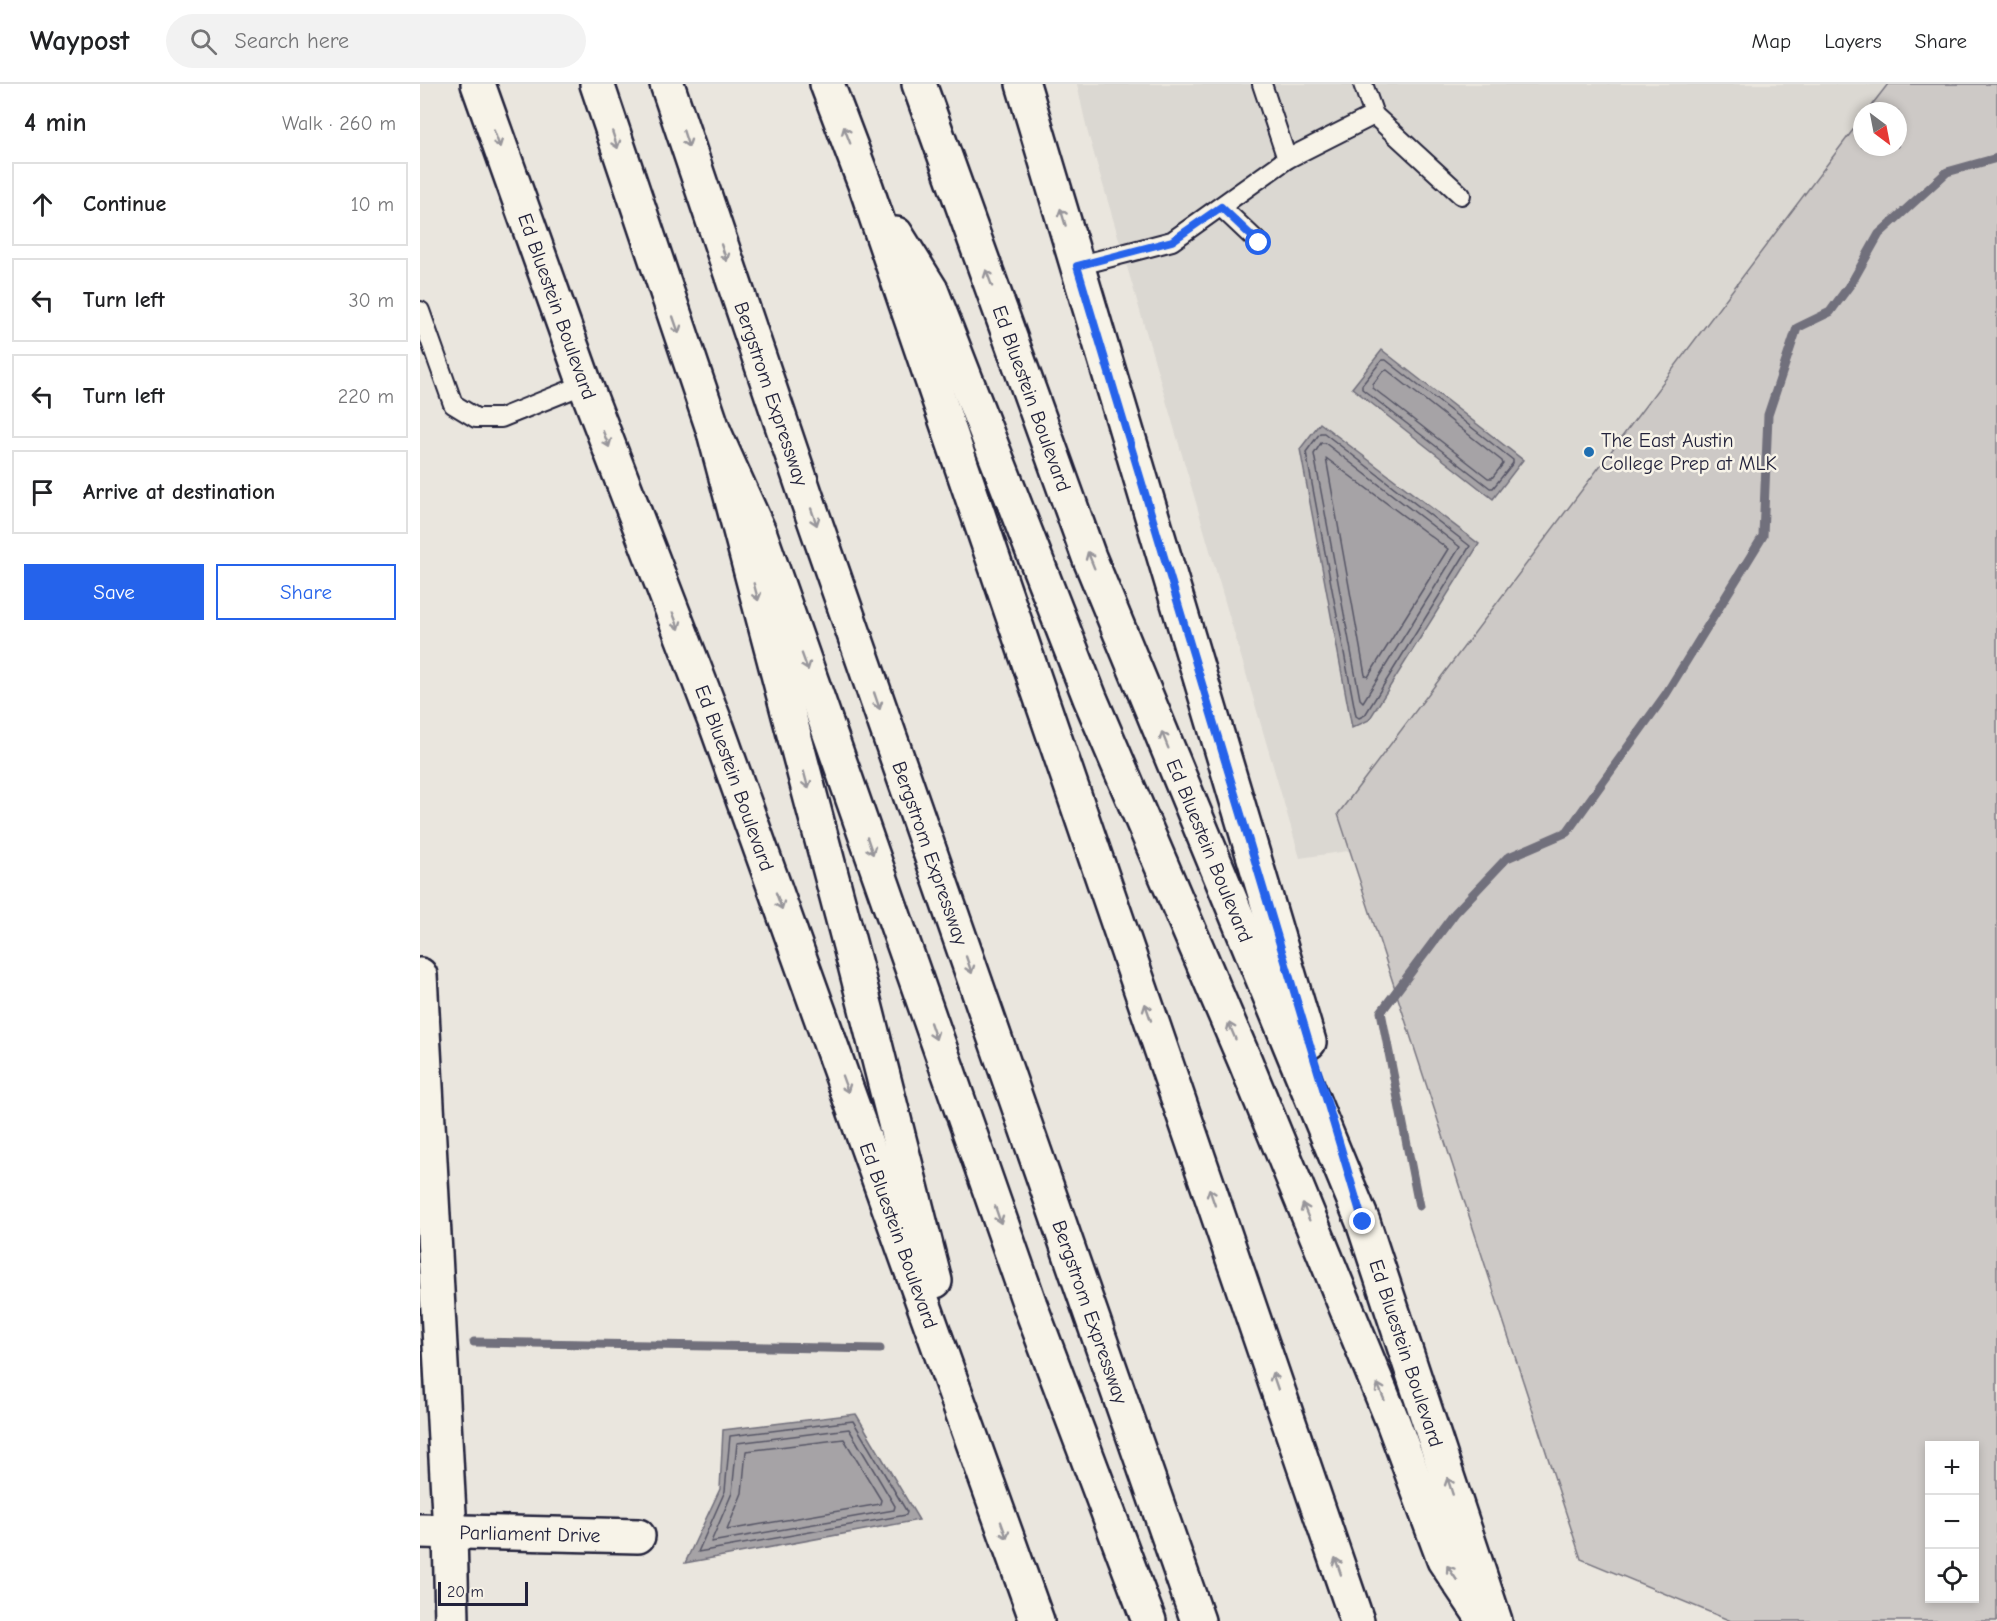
<!DOCTYPE html>
<meta charset="utf-8">
<style>
:root{--surface:#fff;--page:#f2f2f2;--text:#202124;--muted:#757577;--line:#e0e0e0;--accent:#2563eb}
body{margin:0;font-family:"Comic Neue",sans-serif;background:var(--page);color:var(--text)}
.controls{position:absolute;right:18px;bottom:18px;display:grid;overflow:hidden;border-radius:0px;box-shadow:0 3px 9px #0003}
.controls button{width:54px;height:54px;display:grid;place-items:center;padding:0;border:0;border-bottom:2px solid var(--line);background:var(--surface);color:var(--text);font:30px sans-serif}
.compass{position:absolute;left:1433px;top:18px;width:54px;height:54px;border-radius:50%;background:var(--surface);box-shadow:0 3px 9px #0003;rotate:148deg}
.scale{position:absolute;left:18px;bottom:15px;width:90px;box-sizing:border-box;padding-left:6px;border:3px solid #22223b;border-top:0;font-size:16px;line-height:21px;white-space:nowrap;color:#22223b;-webkit-text-stroke:4px #f7f3e8;paint-order:stroke}
.stop{position:absolute;width:18px;height:18px;margin:-14px;border:4px solid #2563eb;border-radius:50%;background:#fff}
.stop.end{background:#2563eb;border-color:#fff;box-shadow:0 2px 6px #0008}
.list{margin:0;padding:0;list-style:none}
h2{display:flex;justify-content:space-between;align-items:center;height:78px;margin:0;padding:0 24px;font-size:26px}
h2 small{font-size:20px;font-weight:400;color:var(--muted)}
.list li{display:grid;grid-template-columns:39px 1fr auto;gap:18px;align-items:center;box-sizing:border-box;height:84px;margin:0 12px 12px;padding:0 12px;border:2px solid var(--line);border-radius:0px}
.list b{display:block;font-size:22px;white-space:nowrap}
.list em{font-size:20px;font-style:normal;color:var(--muted)}
.actions{display:flex;gap:12px;padding:18px 24px}
.actions a{flex:1;padding:14px 0;border:2px solid var(--accent);border-radius:0px;text-align:center;font-size:21px;color:var(--accent)}
.actions .main{background:var(--accent);color:#fff}
.icon{flex:none;width:33px;height:33px;fill:none;stroke:currentColor;stroke-width:2;stroke-linecap:round;stroke-linejoin:round}
.map{position:relative;flex:none;width:1577px;height:1537px;overflow:hidden}
header{display:flex;align-items:center;gap:36px;box-sizing:border-box;height:84px;padding:0 30px;background:var(--surface);border-bottom:2px solid var(--line)}
header strong{font-size:28px}
nav{display:flex;gap:33px;margin-inline-start:auto;font-size:21px}
.search{width:420px;height:54px;background:var(--page);display:flex;align-items:center;gap:15px;box-sizing:border-box;padding:0 21px;border-radius:33px;color:var(--muted);font-size:22px}
main{display:flex}
aside{flex:1;background:var(--surface)}
.map>svg:first-child{display:block}
</style>
<header>
<strong>Waypost</strong>
<div class="search"><svg class="icon" aria-label="search" viewBox="0 0 24 24"><circle cx="10" cy="10" r="6"/><path d="M15 15l6 6"/></svg>Search here</div>
<nav><a>Map</a><a>Layers</a><a>Share</a></nav>
</header>
<main>
<aside>
<h2>4 min<small>Walk · 260 m</small></h2>
<ul class="list">
<li><svg class="icon" aria-label="ahead" viewBox="0 0 24 24"><path d="M12 20V5M6 11l6-6 6 6"/></svg><div><b>Continue</b></div><em>10 m</em></li>
<li><svg class="icon" aria-label="left" viewBox="0 0 24 24"><path d="M17 20v-9H6M10 6l-5 5 5 5"/></svg><div><b>Turn left</b></div><em>30 m</em></li>
<li><svg class="icon" aria-label="left" viewBox="0 0 24 24"><path d="M17 20v-9H6M10 6l-5 5 5 5"/></svg><div><b>Turn left</b></div><em>220 m</em></li>
<li><svg class="icon" aria-label="arrive" viewBox="0 0 24 24"><path d="M6 21V4h12l-3 4 3 4H6"/></svg><div><b>Arrive at destination</b></div></li>
</ul>
<div class="actions"><a class="main">Save</a><a>Share</a></div>
</aside>
<div class="map">
<svg width="1577" height="1537" viewBox="0 0 1577 1537">
<rect width="100%" height="100%" fill="#eae6de"/>
<filter id="ink" filterUnits="userSpaceOnUse"><feTurbulence type="fractalNoise" baseFrequency=".0167" numOctaves="2"/><feDisplacementMap in="SourceGraphic" scale="12" xChannelSelector="R" yChannelSelector="G"/><feConvolveMatrix kernelMatrix="1 2 1 2 8 2 1 2 1" color-interpolation-filters="sRGB"/></filter>
<g filter="url(#ink)">
<path fill="#dbd8d2" fill-rule="evenodd" d="M657,0h920v672l-697,102 -213,-728zM1442,27h36v36h-36z"/>
<path fill="#cdc9c6" stroke="#787680" stroke-width="1.5" fill-rule="evenodd" d="M1468,0h109v1537h-266l-150,-62 -243,-745 524,-696v29h36v-36h-31zM1510,1362h44v152h-44z"/>
<g fill="#a6a3a6" stroke="#716f7b" stroke-width="1.5">
<polygon points="962,266 1103,376 1073,415 932,304"/>
<polygon points="900,339 1059,460 949,636 932,644 880,365"/>
<polygon points="436,1330 499,1436 265,1479 300,1405 303,1346"/>
</g>
<g fill="none" stroke-linecap="round" stroke-linejoin="round">
<g stroke="#575666" stroke-width="1.5">
<polygon points="962,276 966,276 1093,376 1093,379 1073,404 1070,404 942,305 942,301"/>
<polygon points="967,286 1082,377 1083,380 1072,394 1068,394 953,304 953,300 963,287"/>
<polygon points="900,349 904,349 1050,462 945,631 939,634 936,632 886,368"/>
<polygon points="901,359 905,359 1040,463 943,618 940,615 894,370"/>
<polygon points="906,374 1028,465 948,593 945,591"/>
<polygon points="433,1337 487,1428 486,1431 278,1468 305,1407 310,1352"/>
<polygon points="429,1345 475,1422 474,1426 291,1458 312,1409 317,1359"/>
<polygon points="424,1355 461,1416 460,1420 307,1446 322,1409 326,1367"/>
</g>
<g stroke="#716f7b" stroke-width="9">
<polyline points="999,1122 961,928 1035,829 1087,774 1147,748 1246,610 1343,452 1348,331 1377,244 1410,228 1432,198 1459,150 1527,88 1577,74"/>
<polyline points="54,1258 460,1265"/>
</g>
<g stroke="#22223b" stroke-width="22">
<g id="service">
<polyline points="842,0 867,75"/>
<polyline points="943,0 954,31 1041,111"/>
<polyline points="801,123 839,159"/>
<polyline points="657,182 752,157 867,75 954,31"/>
<polyline points="0,227 33,320 56,334 81,334 165,300"/>
</g>
</g>
<g stroke="#22223b" stroke-width="38">
<g id="minor">
<polyline points="0,891 30,1448 32,1537"/>
<path id="s1" d="M0,1447l218,5"/>
</g>
</g>
<g stroke="#22223b" stroke-width="38">
<g id="secondary">
<path id="s2" d="M58,0l107,300 132,343 320,894"/>
<polyline points="177,0 294,348 435,881 515,1197"/>
<path id="s3" d="M499,0l170,473 274,665 132,399"/>
<polyline points="603,0 889,958"/>
</g>
</g>
<g stroke="#22223b" stroke-width="38">
<g id="motorway">
<path id="s4" d="M247,0l141,418 390,1119"/>
<polyline points="407,0 446,103 937,1537"/>
<polyline points="476,150 511,206 670,614 825,977 973,1338 1024,1476 1065,1537"/>
<polyline points="294,348 340,450 610,1221 729,1537"/>
</g>
</g>
<use href="#service" stroke="#f7f3e8" stroke-width="18"/>
<use href="#minor" stroke="#f7f3e8" stroke-width="33"/>
<use href="#secondary" stroke="#f7f3e8" stroke-width="33"/>
<use href="#motorway" stroke="#f7f3e8" stroke-width="33"/>
</g>
<defs><path id="oneway-shaft" d="M-6 0H5M1.5-3L5.5 0L1.5 3" fill="none" stroke-width="1.6" stroke-linecap="round" stroke-linejoin="round" transform="scale(1.5)"/></defs>
<g stroke="#97959a">
<use href="#oneway-shaft" transform="translate(427 51) rotate(-111)"/>
<use href="#oneway-shaft" transform="translate(77 55) rotate(70)"/>
<use href="#oneway-shaft" transform="translate(266 55) rotate(72)"/>
<use href="#oneway-shaft" transform="translate(195 56) rotate(72)"/>
<use href="#oneway-shaft" transform="translate(643 133) rotate(-107)"/>
<use href="#oneway-shaft" transform="translate(304 169) rotate(71)"/>
<use href="#oneway-shaft" transform="translate(569 194) rotate(-110)"/>
<use href="#oneway-shaft" transform="translate(256 241) rotate(71)"/>
<use href="#oneway-shaft" transform="translate(186 355) rotate(69)"/>
<use href="#oneway-shaft" transform="translate(394 433) rotate(71)"/>
<use href="#oneway-shaft" transform="translate(671 476) rotate(-112)"/>
<use href="#oneway-shaft" transform="translate(336 508) rotate(75)"/>
<use href="#oneway-shaft" transform="translate(256 537) rotate(69)"/>
<use href="#oneway-shaft" transform="translate(385 578) rotate(70)"/>
<use href="#oneway-shaft" transform="translate(457 617) rotate(71)"/>
<use href="#oneway-shaft" transform="translate(745 656) rotate(-112)"/>
<use href="#oneway-shaft" transform="translate(386 696) rotate(75)"/>
<use href="#oneway-shaft" transform="translate(450 762) rotate(71)"/>
<use href="#oneway-shaft" transform="translate(359 817) rotate(70)"/>
<use href="#oneway-shaft" transform="translate(549 881) rotate(71)"/>
<use href="#oneway-shaft" transform="translate(728 928) rotate(-109)"/>
<use href="#oneway-shaft" transform="translate(513 947) rotate(71)"/>
<use href="#oneway-shaft" transform="translate(812 947) rotate(-113)"/>
<use href="#oneway-shaft" transform="translate(425 1000) rotate(70)"/>
<use href="#oneway-shaft" transform="translate(792 1113) rotate(-109)"/>
<use href="#oneway-shaft" transform="translate(886 1128) rotate(-112)"/>
<use href="#oneway-shaft" transform="translate(578 1131) rotate(71)"/>
<use href="#oneway-shaft" transform="translate(855 1297) rotate(-109)"/>
<use href="#oneway-shaft" transform="translate(961 1308) rotate(-113)"/>
<use href="#oneway-shaft" transform="translate(1030 1402) rotate(-108)"/>
<use href="#oneway-shaft" transform="translate(584 1446) rotate(70)"/>
<use href="#oneway-shaft" transform="translate(918 1482) rotate(-109)"/>
<use href="#oneway-shaft" transform="translate(1032 1489) rotate(-124)"/>
</g>
</g>
<g fill="none" stroke-linecap="round" stroke-linejoin="round" filter="url(#ink)">
<polyline stroke="#2563eb" stroke-width="8" points="839,159 801,123 752,157 657,182 943,1138"/>
</g>
<circle fill="#1f6fb2" stroke="#f7f3e8" stroke-width="2" cx="1169" cy="368" r="6"/>
<g text-anchor="middle" stroke-width="5" stroke-linejoin="round" paint-order="stroke">
<g font-size="20" fill="#22223b" stroke="#f7f3e8">
<text dy="7" stroke="none"><textPath href="#s2" startOffset="236">Ed Bluestein Boulevard</textPath></text>
<text dy="7" stroke="none"><textPath href="#s4" startOffset="327">Bergstrom Expressway</textPath></text>
<text dy="7" stroke="none"><textPath href="#s3" startOffset="334">Ed Bluestein Boulevard</textPath></text>
<text dy="7" stroke="none"><textPath href="#s2" startOffset="740">Ed Bluestein Boulevard</textPath></text>
<text dy="7" stroke="none"><textPath href="#s3" startOffset="820">Ed Bluestein Boulevard</textPath></text>
<text dy="7" stroke="none"><textPath href="#s4" startOffset="813">Bergstrom Expressway</textPath></text>
<text dy="7" stroke="none"><textPath href="#s2" startOffset="1226">Ed Bluestein Boulevard</textPath></text>
<text dy="7" stroke="none"><textPath href="#s4" startOffset="1299">Bergstrom Expressway</textPath></text>
<text dy="7" stroke="none"><textPath href="#s3" startOffset="1360">Ed Bluestein Boulevard</textPath></text>
<text dy="7" stroke="none"><textPath href="#s1" startOffset="110">Parliament Drive</textPath></text>
</g>
<g font-size="20" fill="#22223b" stroke="#f7f3e8" text-anchor="start">
<text x="1181" y="363">The East Austin<tspan x="1181" dy="23">College Prep at MLK</tspan></text>
</g>
</g>
</svg>
<div class="controls">
<button>+</button>
<button>−</button>
<button><svg class="icon" aria-label="locate" viewBox="0 0 24 24"><circle cx="12" cy="12" r="6"/><path d="M12 2v4M12 18v4M2 12h4M18 12h4"/></svg></button>
</div>
<svg class="compass" viewBox="-18 -18 36 36"><path d="M0-13l5 13h-10z" fill="#e53935"/><path d="M0 13l5-13h-10z" fill="#757577"/></svg>
<div class="scale">20 m</div>
<div class="stop" style="left:839px;top:159px"></div>
<div class="stop end" style="left:943px;top:1138px"></div>
</div>
</main>
